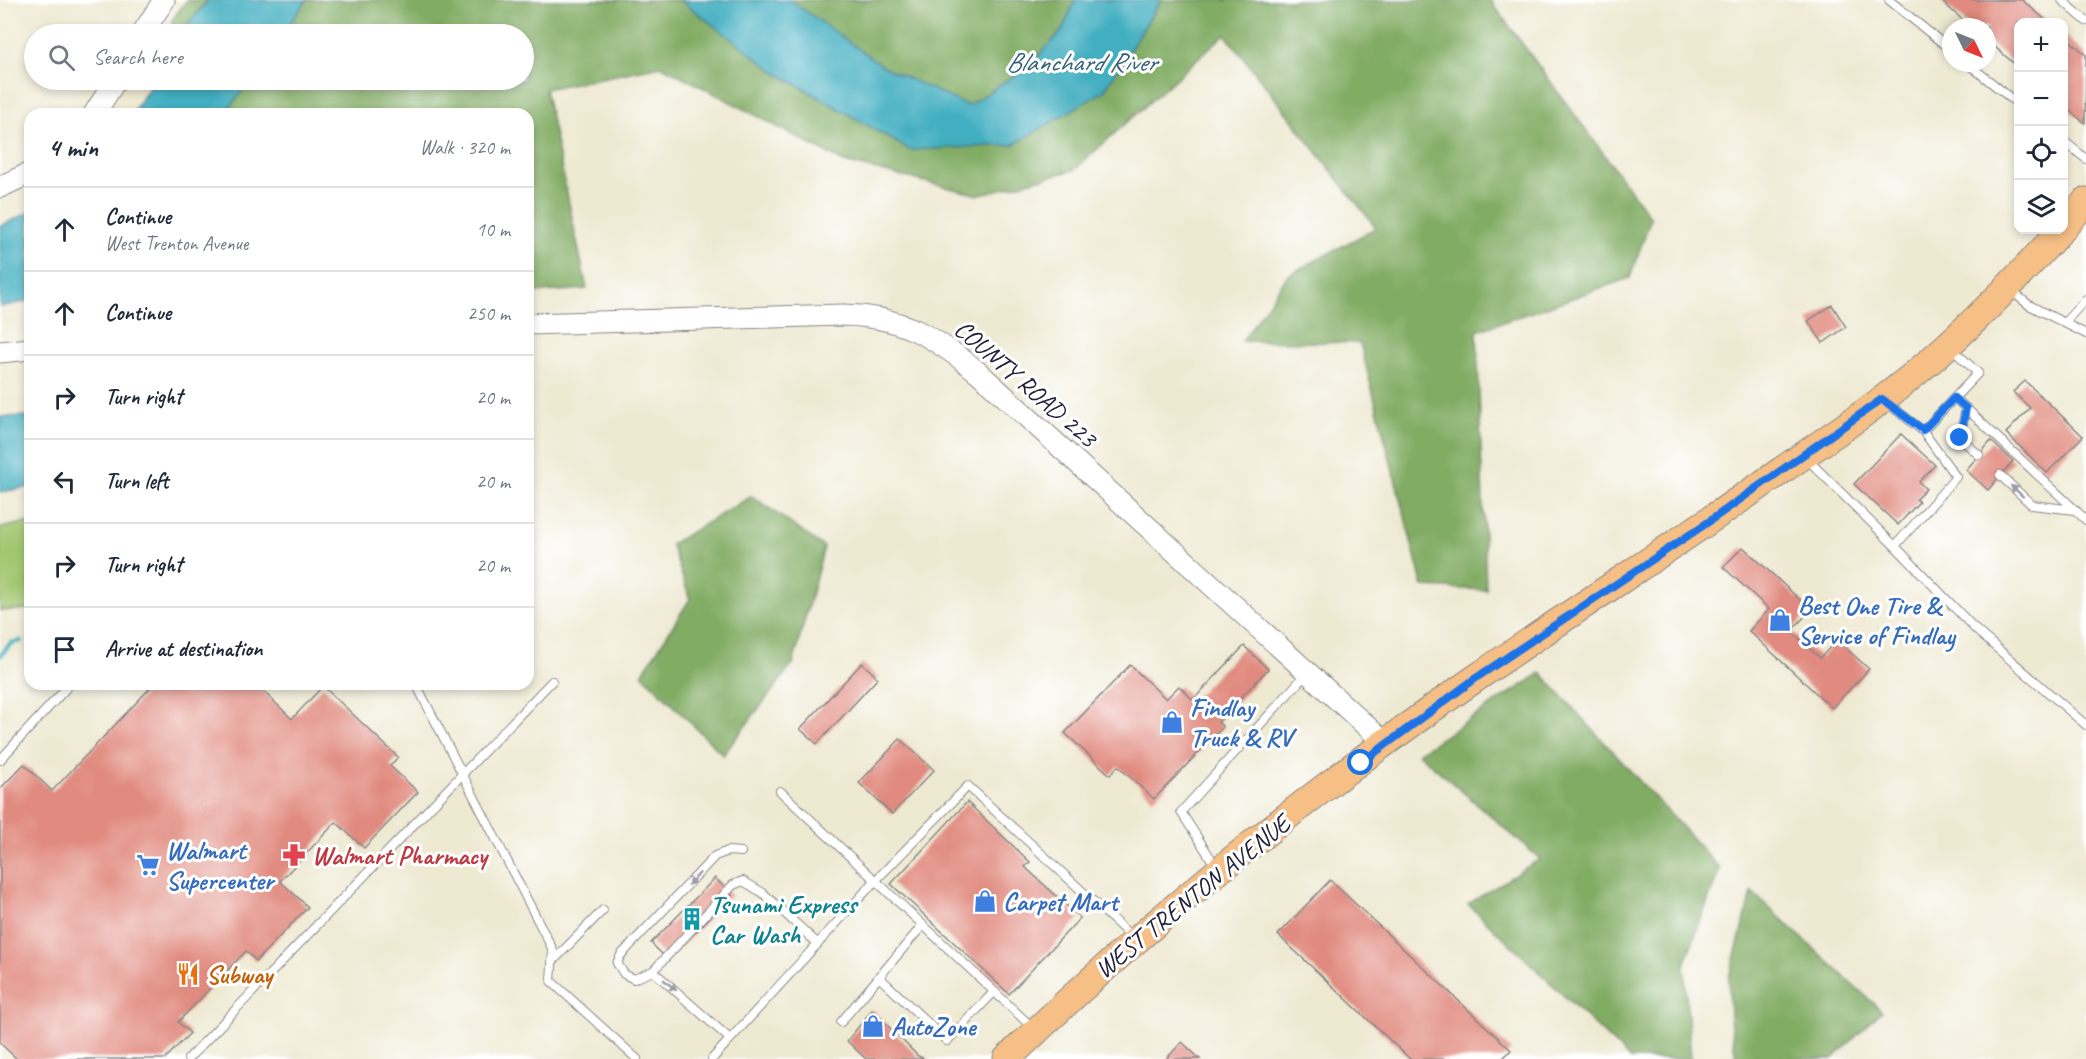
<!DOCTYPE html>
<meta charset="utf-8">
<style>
:root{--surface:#fff;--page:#f2f2f3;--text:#1f2937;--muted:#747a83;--line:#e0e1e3}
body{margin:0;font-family:Caveat,sans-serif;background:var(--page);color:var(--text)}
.controls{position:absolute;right:18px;top:18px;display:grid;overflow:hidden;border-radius:12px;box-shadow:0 3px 9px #0003}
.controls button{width:54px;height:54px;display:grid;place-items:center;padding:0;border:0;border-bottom:2px solid var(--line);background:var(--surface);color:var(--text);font:30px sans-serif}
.compass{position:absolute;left:1942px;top:18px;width:54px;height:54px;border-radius:50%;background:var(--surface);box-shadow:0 3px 9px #0003;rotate:133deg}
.stop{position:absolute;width:18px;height:18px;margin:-14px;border:4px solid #1a73e8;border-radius:50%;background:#fff}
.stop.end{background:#1a73e8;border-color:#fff;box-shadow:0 2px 6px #0008}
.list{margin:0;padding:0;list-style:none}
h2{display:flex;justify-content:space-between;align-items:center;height:78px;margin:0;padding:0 24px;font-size:26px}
h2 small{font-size:20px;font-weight:400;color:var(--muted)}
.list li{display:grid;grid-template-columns:39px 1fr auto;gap:18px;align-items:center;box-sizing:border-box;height:84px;padding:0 24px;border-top:2px solid var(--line)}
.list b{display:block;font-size:22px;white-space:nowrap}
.list p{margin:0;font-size:20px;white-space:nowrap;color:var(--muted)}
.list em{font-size:20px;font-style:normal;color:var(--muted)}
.icon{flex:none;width:33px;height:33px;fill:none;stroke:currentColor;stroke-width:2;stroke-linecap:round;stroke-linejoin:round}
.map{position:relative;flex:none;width:2086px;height:1059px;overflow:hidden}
.search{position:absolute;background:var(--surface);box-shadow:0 3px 9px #0003;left:24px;top:24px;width:510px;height:66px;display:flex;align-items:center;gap:15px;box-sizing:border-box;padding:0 21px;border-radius:33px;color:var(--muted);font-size:22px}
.panel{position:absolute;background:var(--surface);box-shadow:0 3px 9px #0003;left:24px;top:108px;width:510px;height:582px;border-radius:18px}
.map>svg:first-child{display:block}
</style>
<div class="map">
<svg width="2086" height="1059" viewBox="0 0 2086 1059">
<rect width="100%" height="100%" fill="#fff"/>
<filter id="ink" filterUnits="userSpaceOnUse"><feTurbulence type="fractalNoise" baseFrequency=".0167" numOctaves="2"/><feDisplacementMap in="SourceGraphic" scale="12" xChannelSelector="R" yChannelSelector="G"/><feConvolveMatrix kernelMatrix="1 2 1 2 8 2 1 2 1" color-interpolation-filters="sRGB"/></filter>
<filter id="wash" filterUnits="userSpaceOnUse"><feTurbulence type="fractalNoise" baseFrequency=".008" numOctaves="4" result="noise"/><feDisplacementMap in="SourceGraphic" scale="24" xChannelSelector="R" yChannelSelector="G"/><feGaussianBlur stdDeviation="1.35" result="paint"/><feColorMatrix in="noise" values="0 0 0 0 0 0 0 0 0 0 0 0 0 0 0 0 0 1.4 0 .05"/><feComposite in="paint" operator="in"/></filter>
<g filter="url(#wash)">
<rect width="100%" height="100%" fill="#eee9d1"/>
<polygon fill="#a2c771" stroke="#627456" stroke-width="1.5" points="30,522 30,609 0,611 0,528"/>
<g fill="#81ac63" stroke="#52674f" stroke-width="1.5">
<polygon points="187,0 208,0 179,34 171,21"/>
<polygon points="307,0 680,0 777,73 910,150 1104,91 1161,0 1490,0 1651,218 1630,278 1477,331 1486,590 1423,587 1360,343 1242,341 1288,275 1376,228 1225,34 1074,170 978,195 844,162 662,66 545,89 587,289 528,293 528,114 225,114 250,80 524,80 524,34 282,34"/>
<polygon points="787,0 1075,0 1062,31 1026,68 968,106 886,68"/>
<polygon points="752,496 824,547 793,664 723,755 642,674 690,599 671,544"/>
<polygon points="1541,673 1720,869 1684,965 1691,1059 1630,1059 1468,904 1540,859 1418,753"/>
<polygon points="1752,892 1882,1011 1833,1059 1736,1059 1730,1020 1729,977"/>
</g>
<g fill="#43afc1" stroke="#32687e" stroke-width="1.5">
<polygon points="208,0 307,0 282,34 181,34"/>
<polygon points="680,0 790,0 886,68 968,106 1026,68 1062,31 1075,0 1161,0 1104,91 1013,145 910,150 777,73"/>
<polygon points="154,80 250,80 225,114 132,114"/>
<polygon points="30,212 30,301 0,307 0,226"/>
<polygon points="30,416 30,487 0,492 0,417"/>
</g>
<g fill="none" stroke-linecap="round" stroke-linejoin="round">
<polyline stroke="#43afc1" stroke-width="4.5" points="0,656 11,643 21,641"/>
</g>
<g id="blocks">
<g fill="#e18a7f">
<polygon points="1940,0 2022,0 2048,22 2018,22 2018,67 1987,40 1987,27 1971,27"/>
<polygon points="2064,35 2086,55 2085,123 2067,109 2064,113"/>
<polygon points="1832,305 1846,327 1823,343 1808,321"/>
<polygon points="2025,381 2083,436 2047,473 2006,433 2030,408 2013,392"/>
<polygon points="1901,434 1935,465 1919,482 1926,489 1916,499 1919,502 1898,525 1854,484"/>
<polygon points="1991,441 2013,461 1988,490 1966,470"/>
<polygon points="1743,547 1811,610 1791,631 1820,658 1837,640 1869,669 1832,708 1749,631 1769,609 1723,567"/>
<polygon points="1244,646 1268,669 1218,722 1223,727 1154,799 1118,766 1110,775 1065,733 1130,665 1166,699 1179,686 1193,700"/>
<polygon points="862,663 878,678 817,744 800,729"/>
<polygon points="154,684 256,684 292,719 323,686 398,757 390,766 418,792 364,848 336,822 280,881 308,907 256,961 246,951 178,1022 190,1033 165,1059 17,1059 0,1043 0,789 24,764 52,791"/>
<polygon points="900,739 934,770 892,814 859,783"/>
<polygon points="967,802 1030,862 1025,867 1080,918 1009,994 891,884"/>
<polygon points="715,878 732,895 668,960 651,943"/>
<polygon points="1330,880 1511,1050 1502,1059 1410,1059 1278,935"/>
<polygon points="872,1010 918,1056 925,1059 866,1059 847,1041"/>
<polygon points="1182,1042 1200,1059 1166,1059"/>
</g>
</g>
</g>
<g filter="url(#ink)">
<use href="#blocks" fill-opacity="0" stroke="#888686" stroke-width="1.5"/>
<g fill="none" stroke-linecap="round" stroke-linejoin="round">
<g stroke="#888686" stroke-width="10">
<g id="service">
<polyline points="1889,0 1951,50"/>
<polyline points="2062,0 2086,21"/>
<polyline points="1967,63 2018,104"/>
<polyline points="2064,141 2086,159"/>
<polyline points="2009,289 2029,305 2086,334"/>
<polyline points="2065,322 2086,299"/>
<polyline points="1955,398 2086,520"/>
<polyline points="1886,402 1923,431 1978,373 1950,347"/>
<polyline points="1966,408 1960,438 1979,455"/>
<polyline points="1806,458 1895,546 1956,477 1923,431"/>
<polyline points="2000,475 2032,505 2075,510"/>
<polyline points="1895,546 1977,631 2086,725"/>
<polyline points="416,684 553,950 551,981 637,1059"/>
<polyline points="0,760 70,684"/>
<polyline points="780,791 1033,1028"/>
<polyline points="741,852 728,851 715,856 621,955 617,963 624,974 634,979 653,971 733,885 743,881 763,893 818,944"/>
<polyline points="1217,868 1181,812 1307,673"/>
<polyline points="552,962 603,910"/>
<polyline points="653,971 730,1039"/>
<polyline points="879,977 947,1041 994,992"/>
<polyline points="841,1022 922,926"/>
<polyline points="188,1059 552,681"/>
<polyline points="712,1059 875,881 968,786 1133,938"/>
</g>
</g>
<g stroke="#888686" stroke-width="23">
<g id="tertiary">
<polyline points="142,34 164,0"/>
<polyline points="94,114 116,80"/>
<polyline points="0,187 30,173"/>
<path d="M528,324l315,-9c59,1 92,22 136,58l407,371"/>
<polyline points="0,352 30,349"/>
</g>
</g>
<g stroke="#888686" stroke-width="29">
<g id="primary">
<polyline points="2064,227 2086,201"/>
<path d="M1007,1059c145,-141 305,-268 472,-383 100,-69 202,-135 302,-205 46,-32 93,-63 136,-99 52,-43 99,-92 144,-142"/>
</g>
</g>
<use href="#service" stroke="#fff" stroke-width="8"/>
<use href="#tertiary" stroke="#fff" stroke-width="21"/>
<use href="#primary" stroke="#f5bf86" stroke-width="27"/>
</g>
<defs><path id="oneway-solid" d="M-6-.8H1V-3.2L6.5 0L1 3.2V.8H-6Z" transform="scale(1.5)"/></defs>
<g fill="#9c9ca7">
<use href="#oneway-solid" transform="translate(2017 491) rotate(-138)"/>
<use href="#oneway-solid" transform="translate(694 879) rotate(134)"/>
<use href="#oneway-solid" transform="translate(670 985) rotate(40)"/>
</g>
</g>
<g fill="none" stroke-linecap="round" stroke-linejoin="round" filter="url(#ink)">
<polyline stroke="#1a73e8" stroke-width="8" points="1361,763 1476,678 1704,525 1882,399 1923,430 1954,398 1966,408 1960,438"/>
</g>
<defs>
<g id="shop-bare" transform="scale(1.8)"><path d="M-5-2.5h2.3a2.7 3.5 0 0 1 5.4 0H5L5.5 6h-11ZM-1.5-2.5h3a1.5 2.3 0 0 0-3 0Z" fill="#3f7fe0" stroke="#fff" stroke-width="2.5" paint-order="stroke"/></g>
<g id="pharmacy-bare" transform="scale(1.8)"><path d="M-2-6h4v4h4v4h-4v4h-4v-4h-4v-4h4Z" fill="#e0444e" stroke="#fff" stroke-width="2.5" paint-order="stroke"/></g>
<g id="supermarket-bare" transform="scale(1.8)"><path d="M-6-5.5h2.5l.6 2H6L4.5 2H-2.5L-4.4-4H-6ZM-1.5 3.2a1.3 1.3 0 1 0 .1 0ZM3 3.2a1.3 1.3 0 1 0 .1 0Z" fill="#3f7fe0" stroke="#fff" stroke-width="2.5" paint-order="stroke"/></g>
<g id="building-bare" transform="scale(1.8)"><path d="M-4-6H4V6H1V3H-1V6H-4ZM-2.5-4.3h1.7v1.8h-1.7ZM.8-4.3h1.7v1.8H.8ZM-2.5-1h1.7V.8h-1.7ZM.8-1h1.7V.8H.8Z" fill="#0f9aa8" stroke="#fff" stroke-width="2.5" paint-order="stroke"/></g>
<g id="restaurant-bare" transform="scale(1.8)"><path d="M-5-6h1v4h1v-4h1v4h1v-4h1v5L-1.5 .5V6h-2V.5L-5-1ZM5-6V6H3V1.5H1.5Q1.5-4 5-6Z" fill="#e8710a" stroke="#fff" stroke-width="2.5" paint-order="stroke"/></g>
</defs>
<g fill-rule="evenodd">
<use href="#shop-bare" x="1780" y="620"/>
<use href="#shop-bare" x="1172" y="722"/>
<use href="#pharmacy-bare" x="294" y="855"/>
<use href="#supermarket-bare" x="148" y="865"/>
<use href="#shop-bare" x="985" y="901"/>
<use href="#building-bare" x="692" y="919"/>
<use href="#restaurant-bare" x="188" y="974"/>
<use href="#shop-bare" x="873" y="1026"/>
</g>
<g text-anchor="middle" stroke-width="6" stroke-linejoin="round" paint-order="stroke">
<g font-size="26" fill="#22223b" stroke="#fff">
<text transform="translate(1026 383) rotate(41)" y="9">COUNTY ROAD 223</text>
<text transform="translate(1192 896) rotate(-39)" y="9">WEST TRENTON AVENUE</text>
</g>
<g font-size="26" font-weight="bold" fill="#366cbe" stroke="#fff" text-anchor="start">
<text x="1798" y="614">Best One Tire &amp;<tspan x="1798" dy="30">Service of Findlay</tspan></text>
<text x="1190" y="716">Findlay<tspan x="1190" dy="30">Truck &amp; RV</tspan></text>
<text x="166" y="859">Walmart<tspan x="166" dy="30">Supercenter</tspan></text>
<text x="1003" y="910">Carpet Mart</text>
<text x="891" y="1035">AutoZone</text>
</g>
<g font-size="26" font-weight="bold" fill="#be3a42" stroke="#fff" text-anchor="start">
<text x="312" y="864">Walmart Pharmacy</text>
</g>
<g font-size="26" font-weight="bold" fill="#0d838f" stroke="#fff" text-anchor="start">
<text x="710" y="913">Tsunami Express<tspan x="710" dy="30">Car Wash</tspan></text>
</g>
<g font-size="26" font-weight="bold" fill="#c56008" stroke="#fff" text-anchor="start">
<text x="206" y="983">Subway</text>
</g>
<g font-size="27" font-style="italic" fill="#316177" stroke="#fff">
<text x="1081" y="71">Blanchard River</text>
</g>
</g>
</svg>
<div class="controls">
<button>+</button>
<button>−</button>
<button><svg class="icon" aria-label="locate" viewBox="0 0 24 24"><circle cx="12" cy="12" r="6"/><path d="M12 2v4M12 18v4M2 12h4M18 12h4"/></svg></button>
<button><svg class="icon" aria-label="layers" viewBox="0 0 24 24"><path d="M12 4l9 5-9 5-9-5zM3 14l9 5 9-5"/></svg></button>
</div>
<svg class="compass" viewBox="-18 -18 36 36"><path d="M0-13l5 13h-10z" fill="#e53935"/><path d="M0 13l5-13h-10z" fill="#747a83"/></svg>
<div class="stop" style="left:1361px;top:763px"></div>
<div class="stop end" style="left:1960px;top:438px"></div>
<div class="search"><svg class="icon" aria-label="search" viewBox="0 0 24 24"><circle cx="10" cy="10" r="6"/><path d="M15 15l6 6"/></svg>Search here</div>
<section class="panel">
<h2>4 min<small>Walk · 320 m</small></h2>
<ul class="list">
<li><svg class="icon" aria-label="ahead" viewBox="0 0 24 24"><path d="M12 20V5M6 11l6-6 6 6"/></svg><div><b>Continue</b><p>West Trenton Avenue</p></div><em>10 m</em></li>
<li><svg class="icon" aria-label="ahead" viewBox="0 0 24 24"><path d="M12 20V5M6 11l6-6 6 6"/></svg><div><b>Continue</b></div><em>250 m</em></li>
<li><svg class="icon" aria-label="right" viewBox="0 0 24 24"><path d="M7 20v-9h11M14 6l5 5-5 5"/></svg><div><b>Turn right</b></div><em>20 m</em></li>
<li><svg class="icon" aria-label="left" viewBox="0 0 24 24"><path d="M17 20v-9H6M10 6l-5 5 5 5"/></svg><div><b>Turn left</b></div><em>20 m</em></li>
<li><svg class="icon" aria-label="right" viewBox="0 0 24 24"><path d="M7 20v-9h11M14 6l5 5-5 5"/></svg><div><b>Turn right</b></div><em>20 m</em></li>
<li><svg class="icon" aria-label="arrive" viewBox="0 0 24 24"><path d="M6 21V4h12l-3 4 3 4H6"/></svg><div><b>Arrive at destination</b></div></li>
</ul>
</section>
</div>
